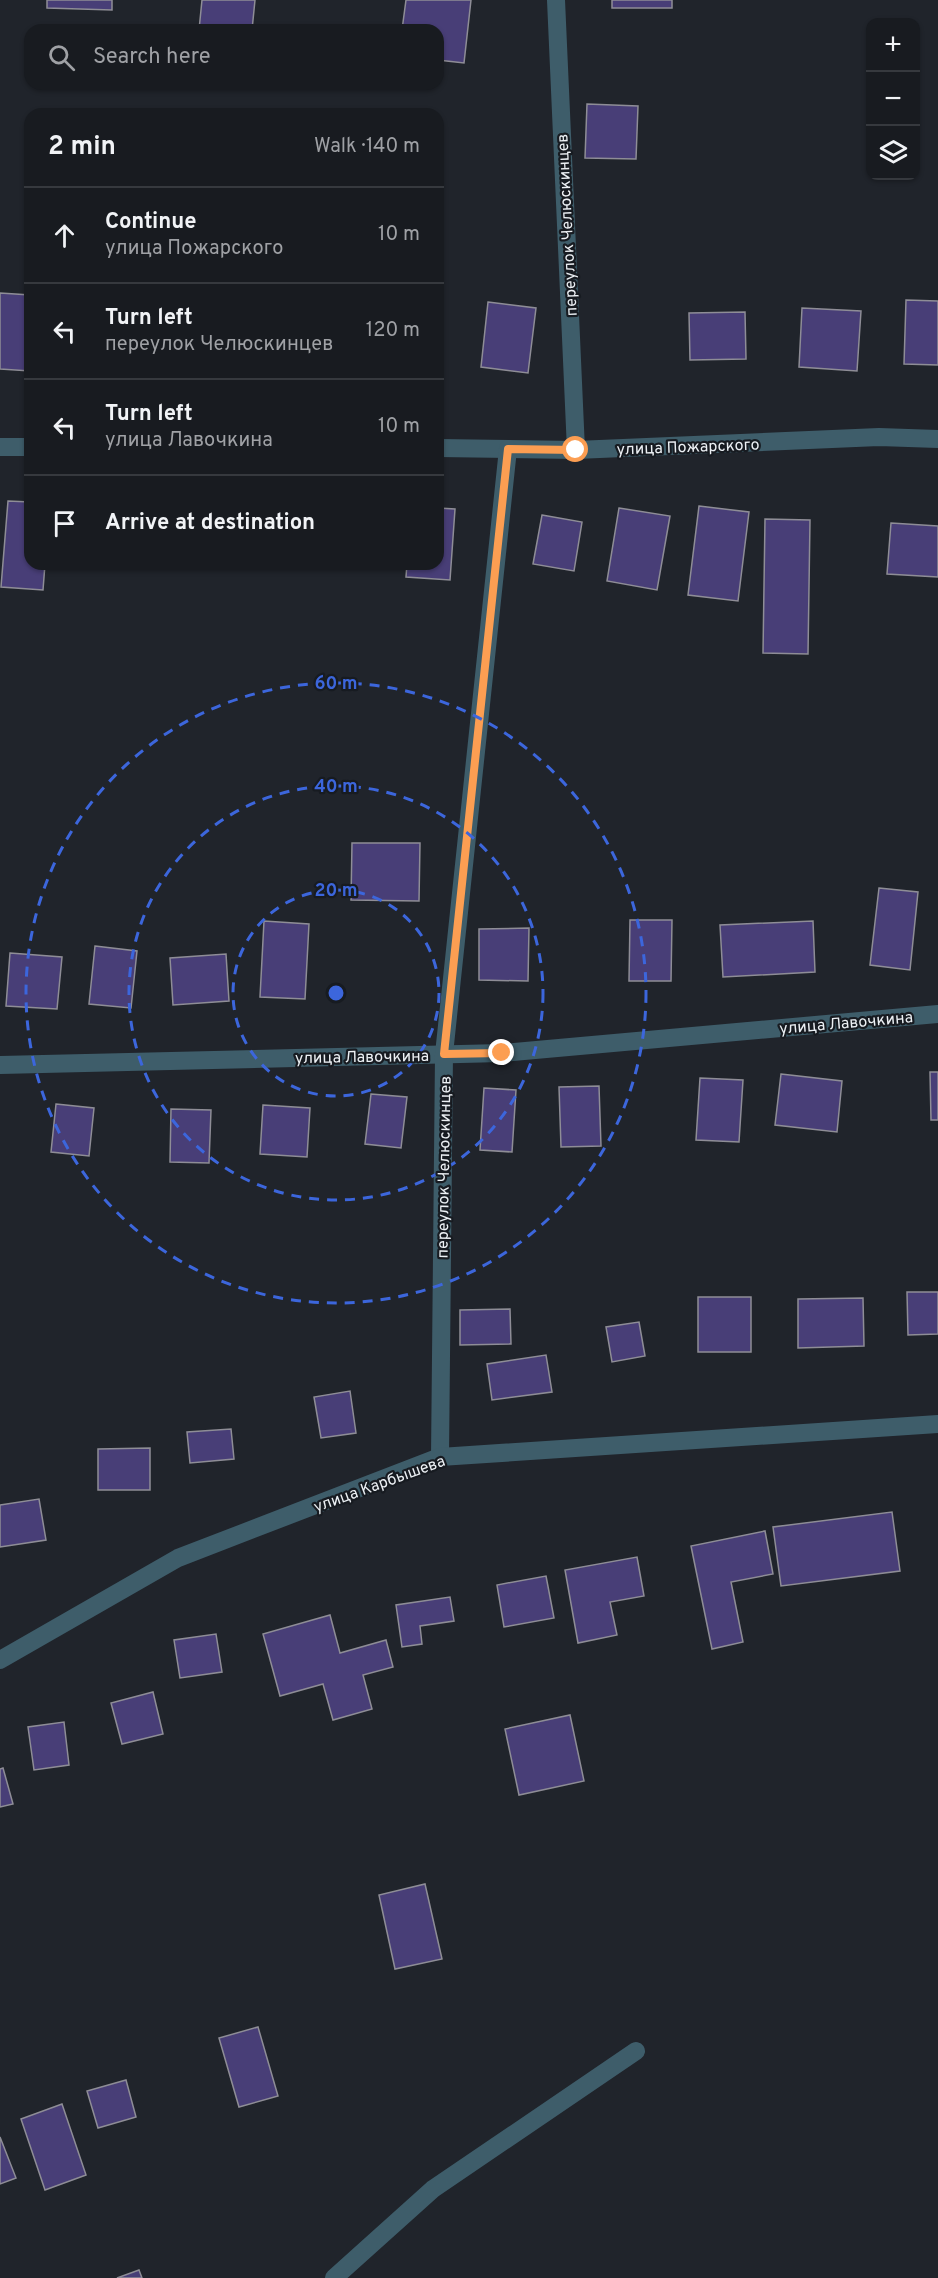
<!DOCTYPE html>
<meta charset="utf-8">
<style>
:root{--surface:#181b20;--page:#212429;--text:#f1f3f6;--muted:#9fa1a5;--line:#36393e}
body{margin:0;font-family:Overpass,sans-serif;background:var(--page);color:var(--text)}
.controls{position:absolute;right:18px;top:18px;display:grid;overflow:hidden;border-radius:12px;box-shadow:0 2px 4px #0004}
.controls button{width:54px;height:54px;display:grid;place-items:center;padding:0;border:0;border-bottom:2px solid var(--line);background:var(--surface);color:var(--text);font:30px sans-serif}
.stop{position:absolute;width:18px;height:18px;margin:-14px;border:4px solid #fc9e52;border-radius:50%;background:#fff}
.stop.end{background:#fc9e52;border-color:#fff;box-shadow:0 2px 6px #0008}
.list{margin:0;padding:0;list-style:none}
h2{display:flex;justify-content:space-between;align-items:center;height:78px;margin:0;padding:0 24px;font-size:26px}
h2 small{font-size:20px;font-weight:400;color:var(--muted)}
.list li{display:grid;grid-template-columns:39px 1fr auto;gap:18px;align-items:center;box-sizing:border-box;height:96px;padding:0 24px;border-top:2px solid var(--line)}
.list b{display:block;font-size:22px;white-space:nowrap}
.list p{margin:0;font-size:20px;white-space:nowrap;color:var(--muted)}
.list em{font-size:20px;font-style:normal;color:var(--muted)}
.icon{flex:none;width:33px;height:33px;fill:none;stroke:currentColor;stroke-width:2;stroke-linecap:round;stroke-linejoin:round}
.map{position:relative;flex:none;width:938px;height:2278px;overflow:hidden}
.search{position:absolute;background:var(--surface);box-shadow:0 2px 4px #0004;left:24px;top:24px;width:420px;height:66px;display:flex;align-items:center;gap:15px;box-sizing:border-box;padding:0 21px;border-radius:18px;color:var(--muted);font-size:22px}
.panel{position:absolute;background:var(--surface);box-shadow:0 2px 4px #0004;left:24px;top:108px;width:420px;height:462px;border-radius:18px}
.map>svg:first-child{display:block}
</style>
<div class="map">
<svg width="938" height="2278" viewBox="0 0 938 2278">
<rect width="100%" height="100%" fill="#20242b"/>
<g fill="#483e77" stroke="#8e8d96" stroke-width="1.5">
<polygon points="47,0 112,0 112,10 47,8"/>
<polygon points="202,0 255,0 252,30 199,30"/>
<polygon points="406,0 471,0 464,63 438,60 438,30 402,30"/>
<rect x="612" y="0" width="60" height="8"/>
<polygon points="587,104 638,106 636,159 585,158"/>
<polygon points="0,293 30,295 30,371 0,369"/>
<polygon points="906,300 938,301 938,365 904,364"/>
<polygon points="488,302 536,308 528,373 481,367"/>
<polygon points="802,308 861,311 857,371 799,367"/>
<polygon points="745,312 746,359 690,360 689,313"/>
<polygon points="8,501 30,502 30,564 45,564 43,590 1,587"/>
<polygon points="699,506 749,512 738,601 688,595"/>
<polygon points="438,508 455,509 450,580 406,577 407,564 438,564"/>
<polygon points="619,508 670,516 657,590 607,581"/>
<polygon points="542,515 582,522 574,571 533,564"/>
<polygon points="765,519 810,520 808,654 763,653"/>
<polygon points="891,523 938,526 938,577 887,574"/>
<polygon points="352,843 420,843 419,901 351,900"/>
<polygon points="879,888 918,892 910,970 870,965"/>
<polygon points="630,920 672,920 671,981 629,981"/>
<polygon points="264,921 309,924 305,999 260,997"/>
<polygon points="813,921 815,972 723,977 720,925"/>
<polygon points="529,928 528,981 479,980 479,929"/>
<polygon points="95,946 137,951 131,1008 89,1004"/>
<polygon points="10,953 62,957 57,1009 6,1006"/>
<polygon points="226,954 229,1001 173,1005 170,958"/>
<polygon points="930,1072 938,1072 938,1120 931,1120"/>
<polygon points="781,1074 842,1081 837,1132 775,1125"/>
<polygon points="700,1078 743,1080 739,1142 696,1140"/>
<polygon points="599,1086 601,1146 561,1147 559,1087"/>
<polygon points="484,1088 516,1090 512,1152 480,1150"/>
<polygon points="371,1094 407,1097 401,1148 365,1144"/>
<polygon points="56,1104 94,1108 89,1156 51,1152"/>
<polygon points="263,1105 310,1108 307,1157 260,1154"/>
<polygon points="171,1109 211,1110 209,1163 170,1162"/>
<polygon points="907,1292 938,1292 938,1334 908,1335"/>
<rect x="698" y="1297" width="53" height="55"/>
<polygon points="863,1298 864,1346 798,1348 798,1299"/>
<polygon points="510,1309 511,1344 460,1345 460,1310"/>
<polygon points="639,1322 645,1356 612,1362 606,1327"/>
<polygon points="546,1355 552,1392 492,1400 487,1364"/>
<polygon points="350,1391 356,1433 321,1438 314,1397"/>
<polygon points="231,1429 234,1459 190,1463 187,1432"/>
<polygon points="150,1448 150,1490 98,1490 98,1449"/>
<polygon points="39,1499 46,1540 0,1547 0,1505"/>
<polygon points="892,1512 900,1571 781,1586 773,1527"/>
<polygon points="765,1531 773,1574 731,1582 743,1642 712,1649 691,1546"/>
<polygon points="637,1557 644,1596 610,1602 617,1635 578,1643 565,1570"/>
<polygon points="546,1576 554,1618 504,1627 497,1585"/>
<polygon points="450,1597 454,1621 420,1626 422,1644 402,1647 396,1605"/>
<polygon points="330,1615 340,1653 386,1640 393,1667 363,1675 372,1709 333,1720 323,1684 280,1696 263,1634"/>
<polygon points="216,1634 222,1672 180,1678 174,1640"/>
<polygon points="153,1692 163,1734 122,1744 111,1703"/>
<polygon points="570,1715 584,1781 519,1795 505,1729"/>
<polygon points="64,1722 69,1765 34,1770 28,1727"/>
<polygon points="3,1768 13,1804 0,1807 0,1769"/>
<polygon points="425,1884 442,1959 395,1969 379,1895"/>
<polygon points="258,2027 278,2096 239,2107 219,2038"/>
<polygon points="126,2080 136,2117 98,2128 87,2091"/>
<polygon points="62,2104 86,2175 45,2190 21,2119"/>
<polygon points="0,2137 16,2178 0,2184"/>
<polygon points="139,2270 142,2278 117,2278"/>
</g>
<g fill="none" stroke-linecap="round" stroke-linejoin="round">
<g stroke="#3e5d6a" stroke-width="18">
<polyline points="556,0 576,450"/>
<polyline points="0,447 30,447"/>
<polyline points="438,448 576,450 879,437 938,439"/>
<polyline points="0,1065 502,1053 938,1014"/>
<polyline points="440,1457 444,1054 508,449"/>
<polyline points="0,1660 178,1558 440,1457 938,1424"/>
<polyline points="334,2278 433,2189 636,2051"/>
</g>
</g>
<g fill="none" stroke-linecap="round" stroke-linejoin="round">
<polyline stroke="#fc9e52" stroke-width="8" points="502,1053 444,1054 508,449 576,450"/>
</g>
<g fill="none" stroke="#3c66dc" stroke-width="3" stroke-dasharray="10 8">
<circle cx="336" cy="993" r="103"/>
<circle cx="336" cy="993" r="207"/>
<circle cx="336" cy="993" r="310"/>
</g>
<g text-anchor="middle" stroke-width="4.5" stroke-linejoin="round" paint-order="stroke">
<g font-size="16" fill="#ecf0f4" stroke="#171b21">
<text transform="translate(566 225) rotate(-93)" y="6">переулок Челюскинцев</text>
<text transform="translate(688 446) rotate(-2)" y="6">улица Пожарского</text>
<text transform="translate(846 1022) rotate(-5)" y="6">улица Лавочкина</text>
<text transform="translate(362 1056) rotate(-1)" y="6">улица Лавочкина</text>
<text transform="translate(443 1167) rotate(-89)" y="6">переулок Челюскинцев</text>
<text transform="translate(379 1483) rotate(-20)" y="6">улица Карбышева</text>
</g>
</g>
<circle cx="336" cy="993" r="9" fill="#3c66dc" stroke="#171b21" stroke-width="3"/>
<g font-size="18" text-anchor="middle" font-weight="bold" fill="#3c66dc" stroke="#171b21" stroke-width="4.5" stroke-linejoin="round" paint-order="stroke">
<text x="336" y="689">60 m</text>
<text x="336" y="792">40 m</text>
<text x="336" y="896">20 m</text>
</g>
</svg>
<div class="controls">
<button>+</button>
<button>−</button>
<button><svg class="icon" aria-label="layers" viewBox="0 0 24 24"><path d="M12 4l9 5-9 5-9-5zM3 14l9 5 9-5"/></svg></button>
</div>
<div class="stop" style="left:576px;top:450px"></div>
<div class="stop end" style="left:502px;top:1053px"></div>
<div class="search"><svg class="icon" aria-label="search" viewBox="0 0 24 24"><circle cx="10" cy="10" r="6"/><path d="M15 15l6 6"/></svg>Search here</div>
<section class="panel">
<h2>2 min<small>Walk · 140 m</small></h2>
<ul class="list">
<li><svg class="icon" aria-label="ahead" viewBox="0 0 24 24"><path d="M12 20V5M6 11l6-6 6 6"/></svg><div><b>Continue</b><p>улица Пожарского</p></div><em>10 m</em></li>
<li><svg class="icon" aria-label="left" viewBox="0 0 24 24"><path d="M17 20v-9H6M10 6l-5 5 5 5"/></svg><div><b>Turn left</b><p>переулок Челюскинцев</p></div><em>120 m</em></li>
<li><svg class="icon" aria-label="left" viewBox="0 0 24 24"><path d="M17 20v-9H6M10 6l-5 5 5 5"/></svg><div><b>Turn left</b><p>улица Лавочкина</p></div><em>10 m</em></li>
<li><svg class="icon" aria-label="arrive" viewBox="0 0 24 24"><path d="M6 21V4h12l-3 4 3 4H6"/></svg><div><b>Arrive at destination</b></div></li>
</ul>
</section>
</div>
